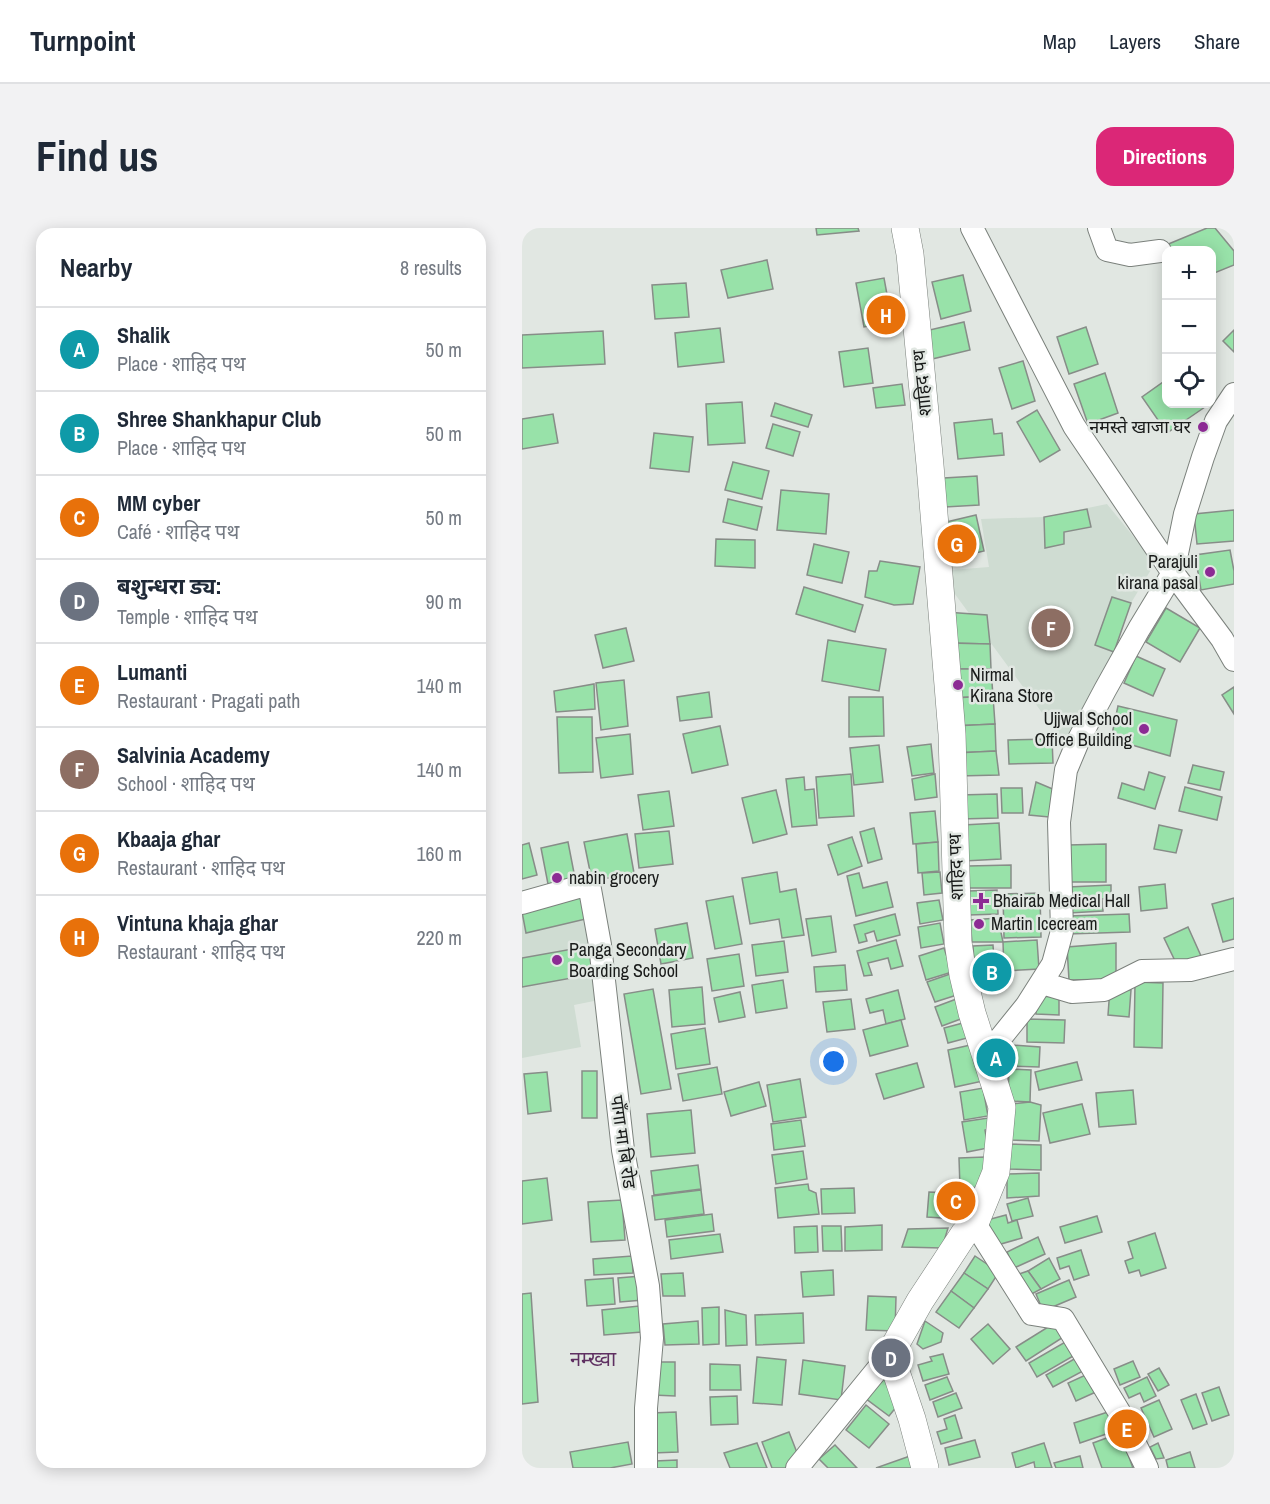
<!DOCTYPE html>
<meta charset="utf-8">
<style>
:root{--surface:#fff;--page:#f2f2f3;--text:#1f2937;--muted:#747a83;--line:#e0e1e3;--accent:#db2777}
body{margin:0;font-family:"Archivo Narrow","Noto Sans Devanagari",sans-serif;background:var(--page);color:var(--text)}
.controls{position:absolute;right:18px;top:18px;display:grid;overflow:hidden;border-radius:12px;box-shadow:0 3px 15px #0003}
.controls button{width:54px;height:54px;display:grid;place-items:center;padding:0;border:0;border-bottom:2px solid var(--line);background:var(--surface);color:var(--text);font:30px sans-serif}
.you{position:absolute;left:312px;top:834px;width:21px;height:21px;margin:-15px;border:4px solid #fff;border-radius:50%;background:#1a73e8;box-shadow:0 0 0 9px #1a73e833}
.badge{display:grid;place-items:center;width:39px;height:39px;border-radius:50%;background:var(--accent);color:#fff;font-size:20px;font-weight:700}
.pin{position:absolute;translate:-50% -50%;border:3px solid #fff;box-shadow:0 2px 6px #0006}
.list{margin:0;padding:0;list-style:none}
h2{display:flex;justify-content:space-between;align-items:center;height:78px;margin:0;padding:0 24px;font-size:26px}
h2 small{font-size:20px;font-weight:400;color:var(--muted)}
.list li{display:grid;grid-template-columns:39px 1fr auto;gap:18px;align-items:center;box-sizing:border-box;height:84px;padding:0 24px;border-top:2px solid var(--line)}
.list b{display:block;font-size:22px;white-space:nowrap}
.list p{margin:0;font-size:20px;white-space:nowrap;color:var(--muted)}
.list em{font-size:20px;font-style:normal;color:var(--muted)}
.icon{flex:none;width:33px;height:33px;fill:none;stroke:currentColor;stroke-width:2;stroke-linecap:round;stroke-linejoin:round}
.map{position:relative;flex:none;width:712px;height:1240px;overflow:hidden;border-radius:18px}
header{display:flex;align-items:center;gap:36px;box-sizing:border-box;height:84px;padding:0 30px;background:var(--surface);border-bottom:2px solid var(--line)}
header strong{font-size:28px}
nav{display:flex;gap:33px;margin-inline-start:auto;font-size:21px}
.intro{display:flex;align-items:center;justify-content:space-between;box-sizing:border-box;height:144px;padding:0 36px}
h1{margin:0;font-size:42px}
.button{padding:15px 27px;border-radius:18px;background:var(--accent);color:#fff;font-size:21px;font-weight:700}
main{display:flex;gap:36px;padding:0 36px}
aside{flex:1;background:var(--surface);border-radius:18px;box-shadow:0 3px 15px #0003}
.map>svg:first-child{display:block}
</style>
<header>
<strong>Turnpoint</strong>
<nav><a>Map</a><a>Layers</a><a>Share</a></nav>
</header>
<div class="intro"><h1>Find us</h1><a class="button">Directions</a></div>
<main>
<aside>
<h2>Nearby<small>8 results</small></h2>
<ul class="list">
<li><span class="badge" style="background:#0f9aa8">A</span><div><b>Shalik</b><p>Place · शाहिद पथ</p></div><em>50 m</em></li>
<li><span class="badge" style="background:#0f9aa8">B</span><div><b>Shree Shankhapur Club</b><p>Place · शाहिद पथ</p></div><em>50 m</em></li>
<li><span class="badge" style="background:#e8710a">C</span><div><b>MM cyber</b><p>Café · शाहिद पथ</p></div><em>50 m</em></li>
<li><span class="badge" style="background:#6b7280">D</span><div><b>बशुन्धरा ड्य:</b><p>Temple · शाहिद पथ</p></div><em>90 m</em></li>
<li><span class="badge" style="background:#e8710a">E</span><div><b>Lumanti</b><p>Restaurant · Pragati path</p></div><em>140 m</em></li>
<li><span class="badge" style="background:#8d6e63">F</span><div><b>Salvinia Academy</b><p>School · शाहिद पथ</p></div><em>140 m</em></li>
<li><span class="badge" style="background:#e8710a">G</span><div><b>Kbaaja ghar</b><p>Restaurant · शाहिद पथ</p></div><em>160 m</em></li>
<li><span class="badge" style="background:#e8710a">H</span><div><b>Vintuna khaja ghar</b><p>Restaurant · शाहिद पथ</p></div><em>220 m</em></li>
</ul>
</aside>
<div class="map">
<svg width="712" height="1240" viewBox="0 0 712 1240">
<rect width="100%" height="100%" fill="#e1e7e2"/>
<g fill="#cfdcd2">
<polygon points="585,276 633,335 609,375 592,424 543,516 416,343 467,339 459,291 522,289"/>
<polygon points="61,662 72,746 72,773 52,777 59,819 0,830 0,677"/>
</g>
<g fill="#98e2a9" stroke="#878d88" stroke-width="1.5">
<polygon points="294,0 336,0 337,3 295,7"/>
<polygon points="685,0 693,0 712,23 712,37 690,46 690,22 645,22 644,17"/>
<polygon points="245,32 251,61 206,70 199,42"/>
<polygon points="441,47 449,83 419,91 410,54"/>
<polygon points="362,50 370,94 342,99 334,55"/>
<polygon points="164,55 167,89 133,91 130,57"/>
<polygon points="442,94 448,122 406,132 399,104"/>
<polygon points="564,99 576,136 547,146 535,109"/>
<polygon points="198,100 202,134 156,139 153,105"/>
<polygon points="712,102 712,124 701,113"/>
<polygon points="81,103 83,136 0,140 0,107"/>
<polygon points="346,120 351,155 322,159 317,124"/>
<polygon points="501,133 513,173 490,181 477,140"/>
<polygon points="583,145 596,185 566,196 552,156"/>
<polygon points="644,152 644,176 680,176 683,179 645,205 620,169"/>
<polygon points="380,156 383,177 354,180 351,160"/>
<polygon points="220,174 223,215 186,217 184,176"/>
<polygon points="253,175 290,187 286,199 249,188"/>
<polygon points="515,182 538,222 518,234 495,194"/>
<polygon points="31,186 36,215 0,221 0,191"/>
<polygon points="470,191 472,206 480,205 482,227 436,231 432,195"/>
<polygon points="251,196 278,204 271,228 244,220"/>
<polygon points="132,205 171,209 167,244 128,240"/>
<polygon points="211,234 247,243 240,271 203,262"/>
<polygon points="455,248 457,277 423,279 422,250"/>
<polygon points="259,262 307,266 304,306 255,302"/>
<polygon points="206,271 240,279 235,302 201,294"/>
<polygon points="565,281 569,299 542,304 542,316 523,320 522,289"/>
<polygon points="712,282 712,313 675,316 672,286"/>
<polygon points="454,287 462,323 432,330 424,294"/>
<polygon points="194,311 233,312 233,340 193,338"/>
<polygon points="292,316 327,324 320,355 285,347"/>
<polygon points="708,322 712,343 712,356 679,362 673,327"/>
<polygon points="358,333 398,339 391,376 372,377 343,369 347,343 355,343"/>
<polygon points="282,359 341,377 333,404 274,386"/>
<polygon points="590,369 609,375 592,424 573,417"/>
<polygon points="644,380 678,400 658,434 624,414"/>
<polygon points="423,384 465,387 468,416 426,415"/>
<polygon points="104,400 112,433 81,440 73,407"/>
<polygon points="306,412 364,421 357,463 300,453"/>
<polygon points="426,415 468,416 469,441 427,441"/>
<polygon points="614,428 643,441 631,468 602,455"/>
<polygon points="427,441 469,441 471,468 429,470"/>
<polygon points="102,452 106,498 79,502 74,455"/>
<polygon points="72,456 73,481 34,484 32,463"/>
<polygon points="712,459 712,486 700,467"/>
<polygon points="187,464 190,489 158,493 155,469"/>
<polygon points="471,468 473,496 431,498 429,470"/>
<polygon points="327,469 361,469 362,508 327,509"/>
<polygon points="596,478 655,492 648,528 589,511"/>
<polygon points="35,489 70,489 71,544 37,545"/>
<polygon points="473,496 474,523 433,525 431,498"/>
<polygon points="198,498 206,537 170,545 161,506"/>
<polygon points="108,506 111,546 79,550 74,510"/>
<polygon points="530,511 531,535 487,536 486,512"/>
<polygon points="409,516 412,545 390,548 385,519"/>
<polygon points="357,517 361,554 332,557 328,520"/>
<polygon points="474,523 477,547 436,548 433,525"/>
<polygon points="671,537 702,544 698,562 666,555"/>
<polygon points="627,544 643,549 633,581 596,570 600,555 622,562"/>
<polygon points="329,546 332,588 297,590 294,549"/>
<polygon points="413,546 415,569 393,572 390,551"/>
<polygon points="282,549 283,562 292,561 295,597 270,599 264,551"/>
<polygon points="514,554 533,562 527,589 507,587"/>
<polygon points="663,559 700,569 695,592 657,583"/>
<polygon points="479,560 500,560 501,585 480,585"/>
<polygon points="254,562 265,606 231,615 220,570"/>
<polygon points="147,563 152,598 121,602 116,567"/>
<polygon points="475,566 476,590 438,591 437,567"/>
<polygon points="413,583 416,614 391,616 388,585"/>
<polygon points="477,595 479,631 442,633 441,597"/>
<polygon points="637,597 660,602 654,625 632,621"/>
<polygon points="352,600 360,631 346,635 338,604"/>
<polygon points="147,603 151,636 117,640 113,606"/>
<polygon points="105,606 112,645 70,653 62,614"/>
<polygon points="330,609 340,638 316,647 306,617"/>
<polygon points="46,614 53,650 26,656 19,620"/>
<polygon points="416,614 417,643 396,645 394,616"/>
<polygon points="7,615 15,647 0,651 0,617"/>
<polygon points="584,616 584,654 546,654 546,617"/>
<polygon points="489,637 489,660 446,660 446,638"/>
<polygon points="255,644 258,664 274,661 282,707 260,710 257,691 228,696 220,650"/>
<polygon points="418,644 420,665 402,667 400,645"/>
<polygon points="337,645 341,660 365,654 371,679 334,688 325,648"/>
<polygon points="643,656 645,680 619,683 617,659"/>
<polygon points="589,657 589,670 580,671 581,683 547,685 546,659"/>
<polygon points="61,662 68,690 4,705 0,684"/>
<polygon points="475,662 476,686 447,687 446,663"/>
<polygon points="518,665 519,709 482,710 481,666"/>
<polygon points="211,668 220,716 193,721 184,673"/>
<polygon points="712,670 712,711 701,714 690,676"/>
<polygon points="417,672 421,692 398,696 395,675"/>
<polygon points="373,686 378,707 355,713 352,703 343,706 345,713 337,715 332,697"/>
<polygon points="607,686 608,704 546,706 546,688"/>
<polygon points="309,688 314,724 290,728 284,691"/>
<polygon points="476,690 481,714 450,714 448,692"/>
<polygon points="165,695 171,730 139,736 133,701"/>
<polygon points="418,695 422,716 399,720 396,699"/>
<polygon points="666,699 679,728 656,739 642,710"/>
<polygon points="374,712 381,738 369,741 366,730 346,735 350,747 342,748 335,723"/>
<polygon points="515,712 517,741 482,743 481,714"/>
<polygon points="262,713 266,744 234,748 230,717"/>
<polygon points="594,715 594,751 547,752 545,719"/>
<polygon points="471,717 472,732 452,733 451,718"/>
<polygon points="67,718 72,746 0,759 0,730"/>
<polygon points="422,720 430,744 404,752 397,728"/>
<polygon points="217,726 222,758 190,763 185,731"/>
<polygon points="323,737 325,762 294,764 292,739"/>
<polygon points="478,739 479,747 461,750 460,741"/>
<polygon points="431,745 438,766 413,774 405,754"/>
<polygon points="261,752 265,780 234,785 230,757"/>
<polygon points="613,754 641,755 640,820 612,819"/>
<polygon points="180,759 183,796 150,799 147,762"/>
<polygon points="588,760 609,762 607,789 586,787"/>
<polygon points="131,761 149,861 119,866 102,766"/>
<polygon points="376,762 383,791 364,796 361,782 348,785 344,771"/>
<polygon points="218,764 223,789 197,794 192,770"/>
<polygon points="514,768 537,769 537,787 514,786"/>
<polygon points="437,770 444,789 420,798 413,779"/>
<polygon points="329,771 333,801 305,804 301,774"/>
<polygon points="505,791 543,792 542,815 505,814"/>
<polygon points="379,792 386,818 348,828 341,802"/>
<polygon points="441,795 445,810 426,815 422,800"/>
<polygon points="183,800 188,836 154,841 149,806"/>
<polygon points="453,816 461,853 433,859 426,822"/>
<polygon points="489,817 518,819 517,839 488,838"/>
<polygon points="555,834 560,852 517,862 513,844"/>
<polygon points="395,835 402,859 362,871 354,846"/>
<polygon points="195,839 200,866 161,873 156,846"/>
<polygon points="487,841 509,842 508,874 486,873"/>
<rect x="60" y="843" width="15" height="47"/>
<polygon points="25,844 29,883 6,886 2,846"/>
<polygon points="278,851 284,889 251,894 245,857"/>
<polygon points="237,854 244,878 209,888 202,864"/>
<polygon points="461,860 466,888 442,892 438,864"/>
<polygon points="611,862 614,896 577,899 574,865"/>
<polygon points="508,874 519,877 517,913 487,912 489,876"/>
<polygon points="560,876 568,906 528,915 521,885"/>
<polygon points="169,882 173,925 129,929 125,886"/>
<polygon points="466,890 468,901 463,902 466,920 445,924 440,894"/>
<polygon points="279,892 283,918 252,922 249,896"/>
<polygon points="486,916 519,917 519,942 486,941"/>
<polygon points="281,923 285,951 254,956 250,927"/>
<polygon points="463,929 464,959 438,960 437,930"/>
<polygon points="176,937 179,961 132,967 129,943"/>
<polygon points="517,945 517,968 485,970 485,946"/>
<polygon points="25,950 30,992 0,996 0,953"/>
<polygon points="286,956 287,962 294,965 297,986 256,990 253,960"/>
<polygon points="332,960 333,985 300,986 299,961"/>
<polygon points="179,962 182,986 133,992 130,968"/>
<polygon points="407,964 452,966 451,992 405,989"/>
<polygon points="506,970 511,988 490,993 485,976"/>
<polygon points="100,972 103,1012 69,1014 66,974"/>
<polygon points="190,986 192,1003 145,1009 143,992"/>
<polygon points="484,987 486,995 495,992 500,1010 472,1018 465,992"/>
<polygon points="575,988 580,1004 543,1015 538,999"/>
<polygon points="360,997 360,1022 323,1023 323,999"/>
<polygon points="295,998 296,1024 273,1025 272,999"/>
<polygon points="300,998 319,998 320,1023 301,1023"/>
<polygon points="426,1000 420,1020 380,1019 386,1001"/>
<polygon points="633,1005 644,1040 619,1048 617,1042 607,1045 603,1033 611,1030 606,1014"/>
<polygon points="198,1006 201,1024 149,1031 147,1012"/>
<polygon points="516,1009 523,1026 492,1040 485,1024"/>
<polygon points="559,1022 567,1047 552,1052 547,1038 538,1041 535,1030"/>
<polygon points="110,1028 111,1045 72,1047 71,1031"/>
<polygon points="453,1028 477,1044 466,1061 442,1045"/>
<polygon points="527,1030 538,1051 519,1061 506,1043"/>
<polygon points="311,1042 312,1067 281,1069 279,1044"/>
<polygon points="506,1043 519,1061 504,1069 494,1047"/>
<polygon points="161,1045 163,1068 141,1068 139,1046"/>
<polygon points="442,1045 466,1061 452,1080 429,1063"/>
<polygon points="119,1048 121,1072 98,1074 96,1050"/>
<polygon points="91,1050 93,1076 65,1078 63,1052"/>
<polygon points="547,1052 554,1069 521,1083 514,1066"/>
<polygon points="429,1063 452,1080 437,1100 414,1084"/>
<polygon points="9,1065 16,1174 0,1176 0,1066"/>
<polygon points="346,1068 374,1069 373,1103 344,1102"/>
<polygon points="117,1078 120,1104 82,1107 80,1082"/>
<polygon points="197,1079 197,1116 181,1117 180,1080"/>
<polygon points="203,1082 224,1087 225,1117 204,1118"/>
<polygon points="281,1085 282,1115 234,1117 233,1087"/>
<polygon points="176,1093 177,1116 143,1117 141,1096"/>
<polygon points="403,1093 421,1105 419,1114 401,1121 395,1116"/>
<polygon points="534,1094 543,1108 504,1133 494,1119"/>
<polygon points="466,1096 488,1121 471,1136 449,1111"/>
<polygon points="545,1113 553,1127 515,1149 507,1135"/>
<polygon points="421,1126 427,1146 401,1153 396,1137 410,1133 408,1129"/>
<polygon points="235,1129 264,1132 260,1177 231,1175"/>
<polygon points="554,1130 561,1143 531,1159 524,1147"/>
<polygon points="281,1132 323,1138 319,1172 277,1166"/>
<polygon points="611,1133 618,1149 598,1157 592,1141"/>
<polygon points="132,1134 153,1134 153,1168 131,1167"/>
<polygon points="188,1136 218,1137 219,1162 188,1162"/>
<polygon points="637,1140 647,1157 636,1163 626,1146"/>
<polygon points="367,1141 379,1173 367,1188 343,1170"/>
<polygon points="568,1145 576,1163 554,1173 546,1155"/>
<polygon points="425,1149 431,1163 408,1172 403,1157"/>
<polygon points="625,1149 634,1168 622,1174 618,1165 607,1170 602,1160"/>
<polygon points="697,1159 707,1187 690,1193 680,1165"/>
<polygon points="434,1165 440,1180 416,1189 411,1174"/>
<polygon points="674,1166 685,1196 671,1201 659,1172"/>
<polygon points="215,1168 216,1196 189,1197 188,1169"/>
<polygon points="637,1172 650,1201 632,1209 619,1180"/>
<polygon points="344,1177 367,1196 347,1220 324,1202"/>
<polygon points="589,1183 596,1202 558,1215 552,1195"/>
<polygon points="154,1184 156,1224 131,1225 129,1185"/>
<polygon points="433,1187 440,1210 419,1216 415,1204 425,1201 422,1191"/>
<polygon points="267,1204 279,1235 265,1240 250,1240 240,1214"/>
<polygon points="598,1205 611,1240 580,1240 571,1215"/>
<polygon points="453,1212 458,1229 427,1237 423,1220"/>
<polygon points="106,1214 110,1236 88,1240 51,1240 48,1224"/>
<polygon points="235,1215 245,1240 208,1240 202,1225"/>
<polygon points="522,1215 530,1240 513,1240 512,1234 494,1240 490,1225"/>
<polygon points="636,1215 642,1230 634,1231 628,1219"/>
<polygon points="313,1217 335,1240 306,1240 297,1231"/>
<polygon points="668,1224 673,1240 646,1240 644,1232"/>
<polygon points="388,1228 392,1240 354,1240"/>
<polygon points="558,1228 561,1240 534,1240 532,1235"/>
<polygon points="155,1232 155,1240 134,1240 133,1233"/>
</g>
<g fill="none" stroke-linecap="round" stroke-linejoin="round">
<g stroke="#7b817c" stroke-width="24">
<g id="minor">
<polyline points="450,0 552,198 651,345 700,411 712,432"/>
<polyline points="577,0 585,22 608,27 638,23"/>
<polyline points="0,675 67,656 78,717 101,922 126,1058 130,1110 124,1180 124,1240"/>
<polyline points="520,755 550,764 582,762 620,743 668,742 712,731"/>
<polyline points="464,828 505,777 531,736 540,703 537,594 544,542 557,511 583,462 617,401 651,345 663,286 681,229 694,193 712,166"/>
<polyline points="454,993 455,999 510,1086 541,1091 599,1187 625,1240"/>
<polyline points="275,1240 368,1126"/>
</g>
</g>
<g stroke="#7b817c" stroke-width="28">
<polyline id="tertiary" points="383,0 388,26 408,237 430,506 436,714 441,747 450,785 480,879 474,944 454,993 442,1006 398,1073 368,1126 390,1191 403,1240"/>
</g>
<use href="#minor" stroke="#fff" stroke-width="22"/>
<use href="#tertiary" stroke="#fff" stroke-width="27"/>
</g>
<g fill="#8c2b94" stroke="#e1e7e2" stroke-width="2">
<circle cx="681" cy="199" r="6"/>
<circle cx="688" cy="344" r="6"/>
<circle cx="436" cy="457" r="6"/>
<circle cx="622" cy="501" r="6"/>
<circle cx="35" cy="650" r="6"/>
<path d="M456 664h6v6h6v6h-6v6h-6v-6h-6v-6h6z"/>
<circle cx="457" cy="696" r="6"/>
<circle cx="35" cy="732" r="6"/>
</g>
<g text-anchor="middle" stroke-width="5" stroke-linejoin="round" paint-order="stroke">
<g font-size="18" fill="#191b1a" stroke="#e1e7e2">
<text transform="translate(400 155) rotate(-96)" y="6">शाहिद पथ</text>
<text transform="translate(434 639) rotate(-92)" y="6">शाहिद पथ</text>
<text transform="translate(101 914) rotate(82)" y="6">पाँगा मा बि रोड</text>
</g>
<g font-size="18" fill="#191b1a" stroke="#e1e7e2" text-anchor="start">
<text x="669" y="205" text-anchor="end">नमस्ते खाजा घर</text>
<text x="676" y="340" text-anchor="end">Parajuli<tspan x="676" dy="21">kirana pasal</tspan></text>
<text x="448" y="453">Nirmal<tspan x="448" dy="21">Kirana Store</tspan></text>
<text x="610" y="497" text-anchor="end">Ujjwal School<tspan x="610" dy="21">Office Building</tspan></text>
<text x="47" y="656">nabin grocery</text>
<text x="471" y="679">Bhairab Medical Hall</text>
<text x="469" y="702">Martin Icecream</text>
<text x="47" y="728">Panga Secondary<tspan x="47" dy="21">Boarding School</tspan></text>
</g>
<g font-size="20" fill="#5e2f61" stroke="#e1e7e2">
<text x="71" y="1138">नम्ख्वा</text>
</g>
</g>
</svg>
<div class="controls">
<button>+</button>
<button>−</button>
<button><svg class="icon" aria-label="locate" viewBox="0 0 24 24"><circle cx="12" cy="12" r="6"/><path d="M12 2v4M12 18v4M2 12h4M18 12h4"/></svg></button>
</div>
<div class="you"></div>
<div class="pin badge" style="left:474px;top:830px;background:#0f9aa8">A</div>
<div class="pin badge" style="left:470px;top:744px;background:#0f9aa8">B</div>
<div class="pin badge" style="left:434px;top:973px;background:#e8710a">C</div>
<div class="pin badge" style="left:369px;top:1130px;background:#6b7280">D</div>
<div class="pin badge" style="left:605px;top:1201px;background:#e8710a">E</div>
<div class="pin badge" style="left:529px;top:400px;background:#8d6e63">F</div>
<div class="pin badge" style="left:435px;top:316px;background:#e8710a">G</div>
<div class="pin badge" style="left:364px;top:87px;background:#e8710a">H</div>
</div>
</main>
